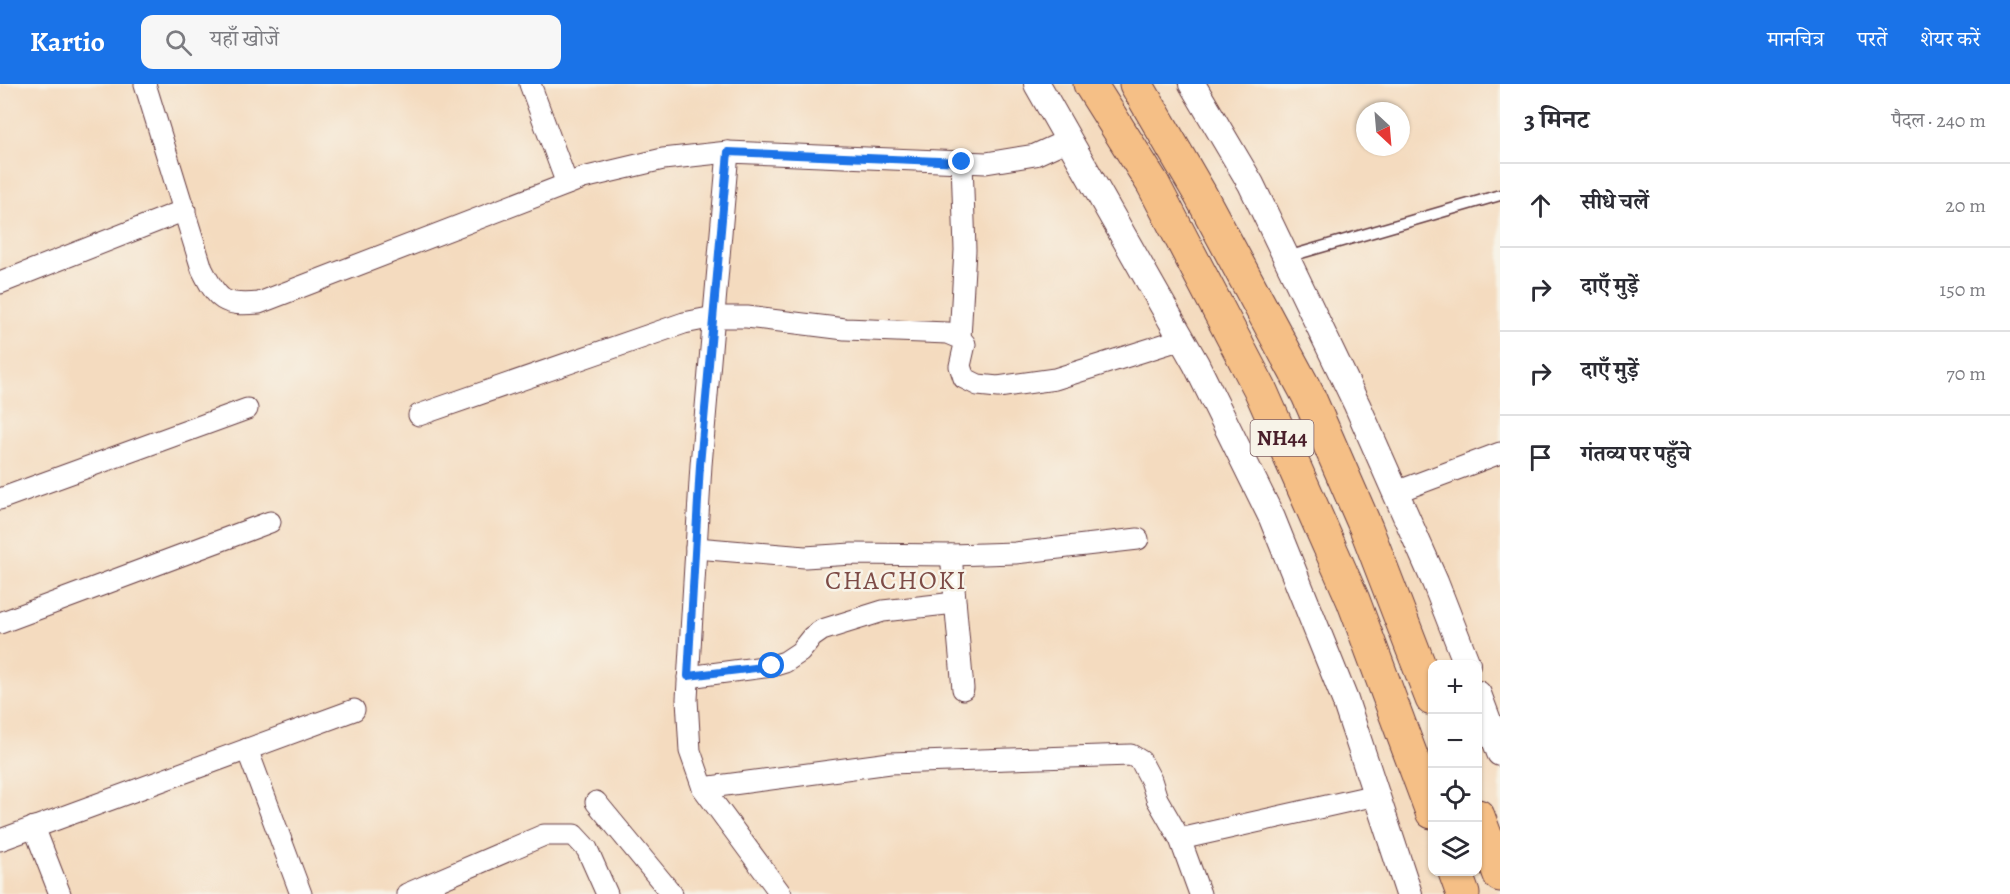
<!DOCTYPE html>
<html lang="hi">
<meta charset="utf-8">
<style>
:root{--surface:#fff;--page:#f7f7f7;--text:#2b2b33;--muted:#7c7c81;--line:#e1e1e2;--accent:#1a73e8}
body{margin:0;font-family:Alegreya,"Noto Serif Devanagari",serif;background:var(--page);color:var(--text)}
.controls{position:absolute;right:18px;bottom:18px;display:grid;overflow:hidden;border-radius:12px;box-shadow:0 2px 4px #0004}
.controls button{width:54px;height:54px;display:grid;place-items:center;padding:0;border:0;border-bottom:2px solid var(--line);background:var(--surface);color:var(--text);font:30px sans-serif}
.compass{position:absolute;left:1356px;top:18px;width:54px;height:54px;border-radius:50%;background:var(--surface);box-shadow:0 2px 4px #0004;rotate:154deg}
.stop{position:absolute;width:18px;height:18px;margin:-14px;border:4px solid #1a73e8;border-radius:50%;background:#fff}
.stop.end{background:#1a73e8;border-color:#fff;box-shadow:0 2px 6px #0008}
.list{margin:0;padding:0;list-style:none}
h2{display:flex;justify-content:space-between;align-items:center;height:78px;margin:0;padding:0 24px;font-size:26px}
h2 small{font-size:20px;font-weight:400;color:var(--muted)}
.list li{display:grid;grid-template-columns:39px 1fr auto;gap:18px;align-items:center;box-sizing:border-box;height:84px;padding:0 24px;border-top:2px solid var(--line)}
.list b{display:block;font-size:22px;white-space:nowrap}
.list em{font-size:20px;font-style:normal;color:var(--muted)}
.icon{flex:none;width:33px;height:33px;fill:none;stroke:currentColor;stroke-width:2;stroke-linecap:round;stroke-linejoin:round}
.map{position:relative;flex:none;width:1500px;height:810px;overflow:hidden}
header{display:flex;align-items:center;gap:36px;box-sizing:border-box;height:84px;padding:0 30px;background:var(--accent);color:#fff}
header strong{font-size:28px}
nav{display:flex;gap:33px;margin-inline-start:auto;font-size:21px}
.search{width:420px;height:54px;background:var(--page);display:flex;align-items:center;gap:15px;box-sizing:border-box;padding:0 21px;border-radius:12px;color:var(--muted);font-size:22px}
main{display:flex}
aside{flex:1;background:var(--surface)}
.map>svg:first-child{display:block}
</style>
<header>
<strong>Kartio</strong>
<div class="search"><svg class="icon" aria-label="search" viewBox="0 0 24 24"><circle cx="10" cy="10" r="6"/><path d="M15 15l6 6"/></svg>यहाँ खोजें</div>
<nav><a>मानचित्र</a><a>परतें</a><a>शेयर करें</a></nav>
</header>
<main>
<div class="map">
<svg width="1500" height="810" viewBox="0 0 1500 810">
<rect width="100%" height="100%" fill="#f7f3e8"/>
<filter id="ink" filterUnits="userSpaceOnUse"><feTurbulence type="fractalNoise" baseFrequency=".0167" numOctaves="2"/><feDisplacementMap in="SourceGraphic" scale="12" xChannelSelector="R" yChannelSelector="G"/><feConvolveMatrix kernelMatrix="1 2 1 2 8 2 1 2 1" color-interpolation-filters="sRGB"/></filter>
<filter id="wash" filterUnits="userSpaceOnUse"><feTurbulence type="fractalNoise" baseFrequency=".008" numOctaves="4" result="noise"/><feDisplacementMap in="SourceGraphic" scale="24" xChannelSelector="R" yChannelSelector="G"/><feGaussianBlur stdDeviation="1.35" result="paint"/><feColorMatrix in="noise" values="0 0 0 0 0 0 0 0 0 0 0 0 0 0 0 0 0 1.4 0 .05"/><feComposite in="paint" operator="in"/></filter>
<g filter="url(#wash)">
<rect width="100%" height="100%" fill="#f4dbbf"/>
</g>
<g filter="url(#ink)">
<g fill="none" stroke-linecap="round" stroke-linejoin="round">
<g stroke="#643b41" stroke-width="13">
<polyline id="service" points="1287,173 1500,111"/>
</g>
<g stroke="#643b41" stroke-width="23">
<g id="minor">
<path d="M145,0l57,185c16,32 21,37 57,34l324,-125 80,-19 65,-7 258,11 49,-8 35,-16"/>
<polyline points="530,0 567,100"/>
<polyline points="728,68 701,381 687,615 690,667 703,704 781,810"/>
<polyline points="0,199 185,126"/>
<polyline points="960,254 965,166 962,78"/>
<polyline points="419,331 684,239 714,233 747,233 845,245 948,249 960,254 965,260 960,282 964,294 978,301 998,303 1055,295 1182,255"/>
<polyline points="1396,408 1500,369"/>
<polyline points="0,415 247,325"/>
<polyline points="696,464 805,473 852,470 951,471 1015,469 1138,455"/>
<polyline points="951,471 963,605"/>
<polyline points="0,539 270,438"/>
<polyline points="688,593 772,582 785,578 800,568 812,553 822,546 883,527 955,519"/>
<polyline points="247,665 301,810"/>
<polyline points="703,704 890,679 1131,671 1141,677 1151,696 1157,715 1180,755 1200,810"/>
<polyline points="596,718 672,810"/>
<polyline points="34,743 60,810"/>
<polyline points="1180,755 1376,711"/>
<polyline points="0,756 354,626"/>
<polyline points="407,810 544,751 574,751 587,765 607,810"/>
</g>
</g>
<g stroke="#643b41" stroke-width="28">
<g id="tertiary">
<polyline points="1037,0 1196,280 1272,434 1345,616 1409,810"/>
<polyline points="1192,0 1251,100 1357,321 1435,498 1467,580"/>
<polyline points="1478,610 1500,669"/>
</g>
</g>
<g stroke="#643b41" stroke-width="35">
<g id="trunk">
<polyline points="1090,0 1153,100 1260,305 1353,516 1432,728"/>
<polyline points="1136,0 1200,110 1308,311 1366,444 1432,615"/>
<polyline points="1478,732 1500,791"/>
<polyline points="1455,788 1463,810"/>
</g>
</g>
<use href="#service" stroke="#fff" stroke-width="10"/>
<use href="#minor" stroke="#fff" stroke-width="21"/>
<use href="#tertiary" stroke="#fff" stroke-width="26"/>
<use href="#trunk" stroke="#f5bf86" stroke-width="33"/>
</g>
</g>
<g fill="none" stroke-linecap="round" stroke-linejoin="round" filter="url(#ink)">
<polyline stroke="#1a73e8" stroke-width="8" points="772,582 688,592 700,381 728,68 962,78"/>
</g>
<g text-anchor="middle" stroke-width="5" stroke-linejoin="round" paint-order="stroke">
<rect fill="#f7f3e8" stroke="#7e5f64" stroke-width="1.5" x="1250.5" y="336" width="63" height="36" rx="4.5"/>
<g font-size="21" font-weight="bold" fill="#4a1f2b">
<text x="1282" y="361">NH44</text>
</g>
<g font-size="26" letter-spacing="1.5" fill="#7d4b46" stroke="#f7f3e8">
<text x="896" y="505">CHACHOKI</text>
</g>
</g>
</svg>
<div class="controls">
<button>+</button>
<button>−</button>
<button><svg class="icon" aria-label="locate" viewBox="0 0 24 24"><circle cx="12" cy="12" r="6"/><path d="M12 2v4M12 18v4M2 12h4M18 12h4"/></svg></button>
<button><svg class="icon" aria-label="layers" viewBox="0 0 24 24"><path d="M12 4l9 5-9 5-9-5zM3 14l9 5 9-5"/></svg></button>
</div>
<svg class="compass" viewBox="-18 -18 36 36"><path d="M0-13l5 13h-10z" fill="#e53935"/><path d="M0 13l5-13h-10z" fill="#7c7c81"/></svg>
<div class="stop" style="left:772px;top:582px"></div>
<div class="stop end" style="left:962px;top:78px"></div>
</div>
<aside>
<h2>3 मिनट<small>पैदल · 240 m</small></h2>
<ul class="list">
<li><svg class="icon" aria-label="ahead" viewBox="0 0 24 24"><path d="M12 20V5M6 11l6-6 6 6"/></svg><div><b>सीधे चलें</b></div><em>20 m</em></li>
<li><svg class="icon" aria-label="right" viewBox="0 0 24 24"><path d="M7 20v-9h11M14 6l5 5-5 5"/></svg><div><b>दाएँ मुड़ें</b></div><em>150 m</em></li>
<li><svg class="icon" aria-label="right" viewBox="0 0 24 24"><path d="M7 20v-9h11M14 6l5 5-5 5"/></svg><div><b>दाएँ मुड़ें</b></div><em>70 m</em></li>
<li><svg class="icon" aria-label="arrive" viewBox="0 0 24 24"><path d="M6 21V4h12l-3 4 3 4H6"/></svg><div><b>गंतव्य पर पहुँचे</b></div></li>
</ul>
</aside>
</main>
